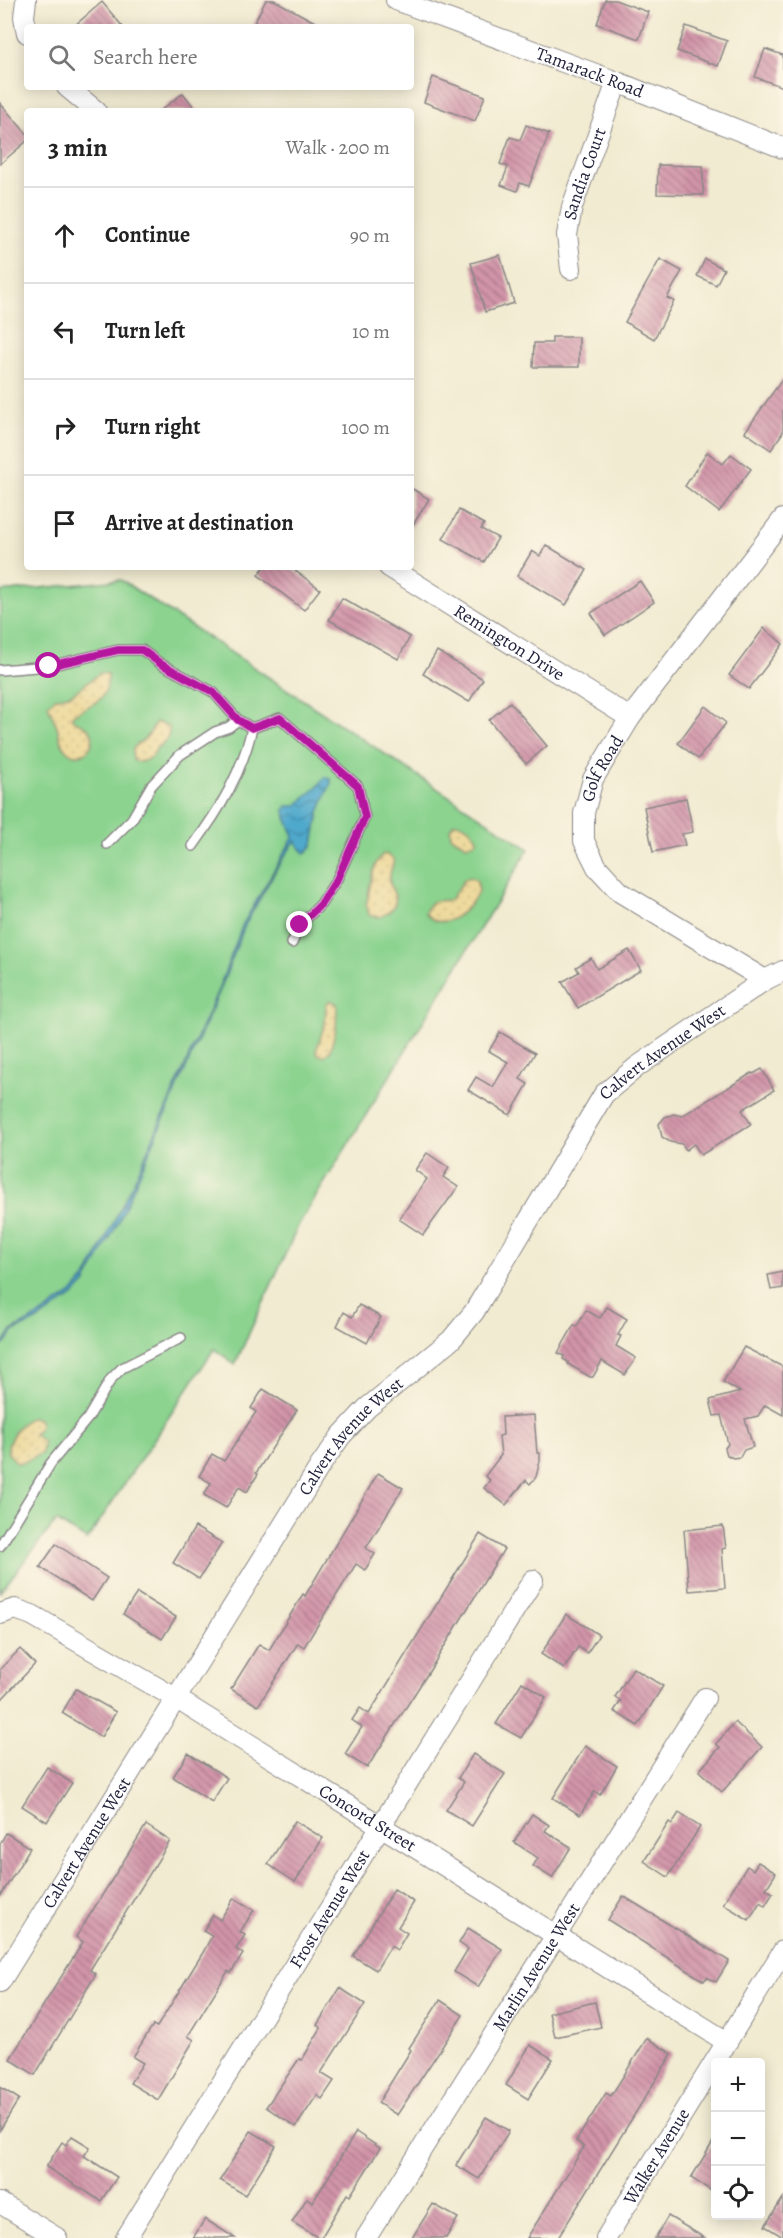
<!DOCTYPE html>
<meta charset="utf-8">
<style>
:root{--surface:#fff;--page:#f2f2f2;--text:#222;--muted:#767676;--line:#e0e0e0}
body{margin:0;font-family:Alegreya,serif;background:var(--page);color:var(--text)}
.controls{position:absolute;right:18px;bottom:18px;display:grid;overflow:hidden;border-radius:6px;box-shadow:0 3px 15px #0003}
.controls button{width:54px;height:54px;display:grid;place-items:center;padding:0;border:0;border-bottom:2px solid var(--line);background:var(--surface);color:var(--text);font:30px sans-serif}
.stop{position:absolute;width:18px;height:18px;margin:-14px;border:4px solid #b5179e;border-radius:50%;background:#fff}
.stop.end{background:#b5179e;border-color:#fff;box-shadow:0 2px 6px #0008}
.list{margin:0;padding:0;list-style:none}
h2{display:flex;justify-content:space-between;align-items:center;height:78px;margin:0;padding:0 24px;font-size:26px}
h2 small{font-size:20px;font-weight:400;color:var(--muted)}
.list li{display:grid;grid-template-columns:39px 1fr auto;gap:18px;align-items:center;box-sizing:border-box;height:96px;padding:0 24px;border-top:2px solid var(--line)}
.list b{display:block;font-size:22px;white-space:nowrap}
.list em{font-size:20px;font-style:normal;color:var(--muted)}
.icon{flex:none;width:33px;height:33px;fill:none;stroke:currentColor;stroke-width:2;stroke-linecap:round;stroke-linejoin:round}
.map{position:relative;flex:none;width:783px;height:2238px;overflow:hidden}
.search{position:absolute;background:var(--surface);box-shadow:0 3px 15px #0003;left:24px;top:24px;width:390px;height:66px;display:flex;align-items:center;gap:15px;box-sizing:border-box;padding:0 21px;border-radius:6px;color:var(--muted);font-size:22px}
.panel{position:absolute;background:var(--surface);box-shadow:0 3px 15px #0003;left:24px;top:108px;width:390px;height:462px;border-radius:6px}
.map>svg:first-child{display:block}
</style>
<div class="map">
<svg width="783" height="2238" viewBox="0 0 783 2238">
<defs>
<pattern id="sand-dots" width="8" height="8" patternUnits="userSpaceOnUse" patternTransform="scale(1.5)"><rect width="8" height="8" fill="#eeda9e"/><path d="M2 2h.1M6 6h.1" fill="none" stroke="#ccbb89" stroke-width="1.8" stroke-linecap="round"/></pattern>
<pattern id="water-waves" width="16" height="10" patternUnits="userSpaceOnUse" patternTransform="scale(1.5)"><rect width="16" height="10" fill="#4fa9cc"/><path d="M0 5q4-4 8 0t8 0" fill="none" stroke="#4189a7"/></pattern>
<pattern id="building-back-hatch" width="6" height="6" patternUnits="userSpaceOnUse" patternTransform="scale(1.5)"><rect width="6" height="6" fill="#d294a9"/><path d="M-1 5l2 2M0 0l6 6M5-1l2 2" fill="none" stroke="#aa788b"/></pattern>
</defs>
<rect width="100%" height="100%" fill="#fcf5e5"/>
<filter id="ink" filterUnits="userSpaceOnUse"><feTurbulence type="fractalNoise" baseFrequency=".0167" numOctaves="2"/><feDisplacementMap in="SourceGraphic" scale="12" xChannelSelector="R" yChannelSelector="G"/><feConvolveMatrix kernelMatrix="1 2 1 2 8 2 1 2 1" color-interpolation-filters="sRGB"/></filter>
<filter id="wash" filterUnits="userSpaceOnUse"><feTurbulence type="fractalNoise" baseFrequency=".008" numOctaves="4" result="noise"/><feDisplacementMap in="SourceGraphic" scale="24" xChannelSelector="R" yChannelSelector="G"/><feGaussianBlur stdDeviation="1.35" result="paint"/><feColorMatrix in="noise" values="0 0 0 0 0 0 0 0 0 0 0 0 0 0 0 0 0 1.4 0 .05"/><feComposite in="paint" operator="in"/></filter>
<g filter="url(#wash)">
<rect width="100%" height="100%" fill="#f1ebd1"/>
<polygon fill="#8bd38f" stroke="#567a65" stroke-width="1.5" points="121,580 529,849 299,1224 235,1364 214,1349 87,1540 56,1521 0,1592 0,592"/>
<g fill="url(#sand-dots)" stroke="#887e6c" stroke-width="1.5">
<path d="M100,673l8,1v3c-1,28 -19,26 -36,39v3c6,4 15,6 19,13 8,16 -16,36 -29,12 -3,-6 -3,-12 -5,-18 -3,-7 -7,-14 -9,-22l8,-6 16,-4z"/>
<path d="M156,722l13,5c1,9 -4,16 -12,20l-4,9c-6,4 -13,8 -20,4 -3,-19 7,-13 15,-25 4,-4 5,-9 8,-13z"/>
<path d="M454,823c10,-1 19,7 23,16l-1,3 -10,3 -15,-9 -1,-7z"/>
<path d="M386,854l8,6c-1,6 -5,13 -4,20 0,14 14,17 -2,33l-8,4 -10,-1 -4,-10 6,-31 4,-12 6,-8z"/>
<path d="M471,877l6,4 2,9c-7,18 -36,46 -54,23l3,-7 6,-5 16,-1 15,-21z"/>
<polygon points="330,1000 337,1004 336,1029 330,1051 324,1056 319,1055 316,1051 325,1023 326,1005"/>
<path d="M32,1417l8,3v6l-6,8 9,8 -1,11 -18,9 -7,1 -9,-10c-2,-12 12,-32 24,-36z"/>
</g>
<polygon fill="url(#water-waves)" stroke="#386684" stroke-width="1.5" points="325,777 331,779 331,783 319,812 313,845 305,854 295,841 277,868 245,925 220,990 120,1219 85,1284 73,1296 36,1321 14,1331 5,1344 0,1347 13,1330 35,1318 72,1293 87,1276 136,1177 219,988 243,924 294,836 286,818 285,809 288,806 295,806 315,789"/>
<g id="blocks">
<g fill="url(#building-back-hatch)">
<polygon points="266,0 274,0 324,27 252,27"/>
<polygon points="605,0 615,0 648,12 639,39 597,24"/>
<polygon points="102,2 123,27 73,27"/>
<polygon points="686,26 727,41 718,66 677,51"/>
<polygon points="765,49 783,55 783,87 755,77"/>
<polygon points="433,77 485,96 475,121 424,102"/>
<polygon points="183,93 197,111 160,111"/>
<polygon points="0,103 27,134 27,141 0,164"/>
<polygon points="526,125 549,134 529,186 520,183 517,191 501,185 508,167 500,164 510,137 520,140"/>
<polygon points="658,165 703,166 703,195 657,194"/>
<polygon points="500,255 514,303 485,312 471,263"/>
<polygon points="660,259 682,271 667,298 674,301 654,339 625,322"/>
<polygon points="705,259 724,269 716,285 697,276"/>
<polygon points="552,337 579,337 579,367 533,367 534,343 552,343"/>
<polygon points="783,378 783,432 771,450 745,432"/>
<polygon points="707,452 723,464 731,454 751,469 719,512 685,486"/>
<polygon points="411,488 429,499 411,528"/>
<polygon points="459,510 484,524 481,529 498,538 484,562 443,539"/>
<polygon points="546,545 587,570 566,605 517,576 532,551 540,556"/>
<polygon points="264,567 290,567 320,589 304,610 258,575"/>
<polygon points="640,581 654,602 605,635 591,613"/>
<polygon points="342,598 410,637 398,659 329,620"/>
<polygon points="764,628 783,644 749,689 729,675"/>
<polygon points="437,651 483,679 469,702 423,674"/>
<polygon points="510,702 547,746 526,764 489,720"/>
<polygon points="705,706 726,723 698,759 678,743"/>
<polygon points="686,798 693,832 682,834 685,845 653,852 644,807"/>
<polygon points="629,950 641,970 578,1008 562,982 579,972 576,967 591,958 597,969"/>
<polygon points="500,1032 535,1053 520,1079 528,1084 510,1115 468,1090 476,1077 493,1087 508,1062 489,1051"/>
<polygon points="762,1069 774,1090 742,1110 751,1124 701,1155 694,1144 686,1150 682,1144 670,1142 662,1137 659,1124 665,1117 674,1114 682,1116 752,1073 753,1074"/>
<polygon points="427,1153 449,1168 443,1177 458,1187 423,1235 399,1219 427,1179 415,1170"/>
<polygon points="783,1272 783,1288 771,1290 768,1275"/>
<polygon points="359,1305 381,1317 367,1343 337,1326 344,1312 352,1317"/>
<polygon points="607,1307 627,1319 618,1335 621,1336 616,1346 636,1358 625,1375 602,1361 593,1377 590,1377 568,1364 568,1362 563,1359 564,1356 558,1353 574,1325 577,1326 586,1310 600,1318"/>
<polygon points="744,1347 783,1367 783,1415 765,1405 758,1416 745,1419 753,1447 744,1450 740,1457 733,1458 727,1455 725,1448 728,1444 721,1415 714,1416 710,1400 740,1392 723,1382"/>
<polygon points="263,1389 297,1410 256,1473 258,1474 247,1492 239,1487 226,1508 204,1495 211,1483 199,1476 212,1454 224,1461 256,1412 251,1408"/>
<polygon points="534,1415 537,1453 540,1453 540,1461 536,1477 530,1484 526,1480 506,1505 484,1488 490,1480 485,1476 501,1455 499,1436 503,1435 502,1417"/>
<polygon points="378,1473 403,1488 366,1548 375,1554 365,1570 356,1564 304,1647 298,1643 258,1706 231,1689 259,1644 269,1650 303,1594 305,1596"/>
<polygon points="723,1526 726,1548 722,1549 725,1588 689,1591 684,1530"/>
<polygon points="195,1527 222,1543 199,1579 173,1563"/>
<polygon points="480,1534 504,1549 430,1670 367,1768 345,1754 362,1727 352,1720 360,1708 369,1714"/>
<polygon points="56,1544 107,1578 92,1601 40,1567"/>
<polygon points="137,1593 176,1617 162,1639 123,1614"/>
<polygon points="566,1614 599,1635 587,1653 578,1647 564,1669 541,1654"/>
<polygon points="20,1649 35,1664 0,1701 0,1669"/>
<polygon points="633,1668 663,1686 638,1726 614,1711 621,1701 615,1697"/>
<polygon points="522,1682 546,1697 521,1738 496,1724"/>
<polygon points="76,1689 116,1712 101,1737 62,1713"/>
<polygon points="735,1722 762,1747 722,1792 699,1771 720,1747 716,1744"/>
<polygon points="585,1746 617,1766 600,1795 595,1791 580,1815 553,1798"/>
<polygon points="188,1753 227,1778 212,1802 173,1777"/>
<polygon points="473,1754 505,1774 472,1826 446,1810 464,1782 458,1778"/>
<polygon points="47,1767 72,1783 47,1822 22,1806"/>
<polygon points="679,1813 700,1827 668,1877 644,1861 669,1822 672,1824"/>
<polygon points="532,1814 549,1825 545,1831 571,1847 552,1878 533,1866 538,1858 514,1842"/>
<polygon points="295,1821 323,1838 295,1882 268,1864"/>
<polygon points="146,1825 170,1841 90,1970 96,1974 35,2075 10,2059 83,1942 76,1937"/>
<polygon points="6,1833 30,1848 0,1897 0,1844"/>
<polygon points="758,1862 776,1873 766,1889 773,1893 765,1906 760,1902 749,1920 723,1904 747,1866 753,1870"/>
<polygon points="394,1889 414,1902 398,1927 407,1933 397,1950 391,1946 376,1970 353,1956"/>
<polygon points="623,1896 729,1961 716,1982 707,1977 704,1981 608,1920"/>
<polygon points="234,1898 254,1910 240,1932 245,1935 236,1949 243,1954 231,1973 228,1971 188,2036 194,2040 158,2100 130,2083 143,2063 133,2057 153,2025 157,2027 202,1954 212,1936 203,1931 213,1915 220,1920"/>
<polygon points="468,1928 502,1949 478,1987 454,1972 468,1949 459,1943"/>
<polygon points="340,1988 365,2004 321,2073 334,2081 322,2099 317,2095 296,2127 266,2107 299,2059 302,2060 321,2028 317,2025"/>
<polygon points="440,2000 463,2015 397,2115 378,2103 411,2050 409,2048"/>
<polygon points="595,2002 601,2027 555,2037 549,2013"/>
<polygon points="647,2038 672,2054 558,2238 527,2238 584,2147 576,2141 606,2093 611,2096"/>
<polygon points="530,2045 553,2059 528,2099 506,2085"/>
<polygon points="0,2087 19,2099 0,2130"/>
<polygon points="486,2117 509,2131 479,2179 456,2165"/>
<polygon points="251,2131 276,2146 245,2195 220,2180"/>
<polygon points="356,2132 380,2148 350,2196 347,2194 321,2238 319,2238 292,2222 307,2198 313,2202"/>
<polygon points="72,2136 90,2147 84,2156 117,2177 101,2201 46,2167 62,2142 66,2145"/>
<polygon points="716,2137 716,2194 691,2178"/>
<polygon points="783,2198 783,2237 765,2226"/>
<polygon points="433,2204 458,2218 446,2238 412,2238"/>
<polygon points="668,2216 705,2238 655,2238"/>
<polygon points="205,2219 235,2238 193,2238"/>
</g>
</g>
</g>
<g filter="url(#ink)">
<use href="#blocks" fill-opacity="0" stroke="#8a8686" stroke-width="1.5"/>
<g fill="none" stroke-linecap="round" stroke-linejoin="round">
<g stroke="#8a8686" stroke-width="12">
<g id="lane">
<polyline points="0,670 49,666 118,650 142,650 161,664 213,692 238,720 252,728 280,718 358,786 365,817 337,879 321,904 300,925 292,943"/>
<polyline points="107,844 132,819 151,786 180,755 215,732 229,727 238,720"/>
<path d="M193,846c27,-37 49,-73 59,-118"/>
<polyline points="0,1546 51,1463 88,1418 111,1379 122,1368 181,1338"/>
</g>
</g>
<g stroke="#8a8686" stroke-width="22">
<g id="street">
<polyline points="26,0 24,17 27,33"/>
<path id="s1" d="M396,0l221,82 166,66"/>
<polyline points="67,87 96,111"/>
<path id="s2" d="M571,269l-4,-34 5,-28 45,-125"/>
<path id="s3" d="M389,567l241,151"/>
<path id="s4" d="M765,980l-145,-88 -23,-25 -13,-26v-28l9,-34 37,-61 153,-199"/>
<path id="s5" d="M0,1614l15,-5 17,6 145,84 550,343"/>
<path id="s6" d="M0,1982l320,-516 21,-30 26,-28 84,-68 23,-28 130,-218 34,-28 127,-86 18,-9"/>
<polyline points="0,2203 57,2238"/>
<path id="s7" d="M126,2238l407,-658"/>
<path id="s8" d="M366,2238l339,-540"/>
<path id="s9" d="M606,2238l177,-287"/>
</g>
</g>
<use href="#lane" stroke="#fff" stroke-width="9"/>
<use href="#street" stroke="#fff" stroke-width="20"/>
</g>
</g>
<g fill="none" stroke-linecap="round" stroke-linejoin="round" filter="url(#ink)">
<polyline stroke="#b5179e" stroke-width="8" points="49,666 118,650 142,650 161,664 213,692 238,720 252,728 280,718 358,786 365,817 337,879 321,904 300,925"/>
</g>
<g text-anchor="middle" stroke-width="4.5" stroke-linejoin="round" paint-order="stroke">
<g font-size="18" fill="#22223b" stroke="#fcf5e5">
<text dy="6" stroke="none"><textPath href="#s1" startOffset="207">Tamarack Road</textPath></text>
<text dy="6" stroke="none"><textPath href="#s2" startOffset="98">Sandia Court</textPath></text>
<text dy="6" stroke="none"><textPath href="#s3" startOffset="142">Remington Drive</textPath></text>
<text dy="6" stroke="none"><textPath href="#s4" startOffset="309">Golf Road</textPath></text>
<text dy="6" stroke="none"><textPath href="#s6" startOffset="1152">Calvert Avenue West</textPath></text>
<text dy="6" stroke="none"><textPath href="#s6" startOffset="650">Calvert Avenue West</textPath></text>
<text dy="6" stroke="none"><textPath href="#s5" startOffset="426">Concord Street</textPath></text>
<text dy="6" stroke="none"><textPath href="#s6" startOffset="164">Calvert Avenue West</textPath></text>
<text dy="6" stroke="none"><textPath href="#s7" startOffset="387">Frost Avenue West</textPath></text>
<text dy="6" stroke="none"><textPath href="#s8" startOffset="320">Marlin Avenue West</textPath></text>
<text dy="6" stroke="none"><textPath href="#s9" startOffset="96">Walker Avenue</textPath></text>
</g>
</g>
</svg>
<div class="controls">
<button>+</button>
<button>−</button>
<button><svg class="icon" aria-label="locate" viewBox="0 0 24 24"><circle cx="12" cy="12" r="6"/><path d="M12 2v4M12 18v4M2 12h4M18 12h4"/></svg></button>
</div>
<div class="stop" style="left:49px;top:666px"></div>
<div class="stop end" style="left:300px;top:925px"></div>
<div class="search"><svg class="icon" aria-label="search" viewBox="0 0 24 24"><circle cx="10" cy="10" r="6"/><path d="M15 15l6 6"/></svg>Search here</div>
<section class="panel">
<h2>3 min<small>Walk · 200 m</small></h2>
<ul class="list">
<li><svg class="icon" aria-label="ahead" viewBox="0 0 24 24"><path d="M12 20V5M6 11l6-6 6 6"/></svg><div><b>Continue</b></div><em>90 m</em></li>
<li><svg class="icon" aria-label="left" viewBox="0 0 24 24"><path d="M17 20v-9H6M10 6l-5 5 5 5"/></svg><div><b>Turn left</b></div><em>10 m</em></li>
<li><svg class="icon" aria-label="right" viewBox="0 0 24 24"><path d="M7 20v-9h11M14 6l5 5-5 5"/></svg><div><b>Turn right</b></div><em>100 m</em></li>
<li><svg class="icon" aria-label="arrive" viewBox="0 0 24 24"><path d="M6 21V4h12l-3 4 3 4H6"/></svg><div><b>Arrive at destination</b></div></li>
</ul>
</section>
</div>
